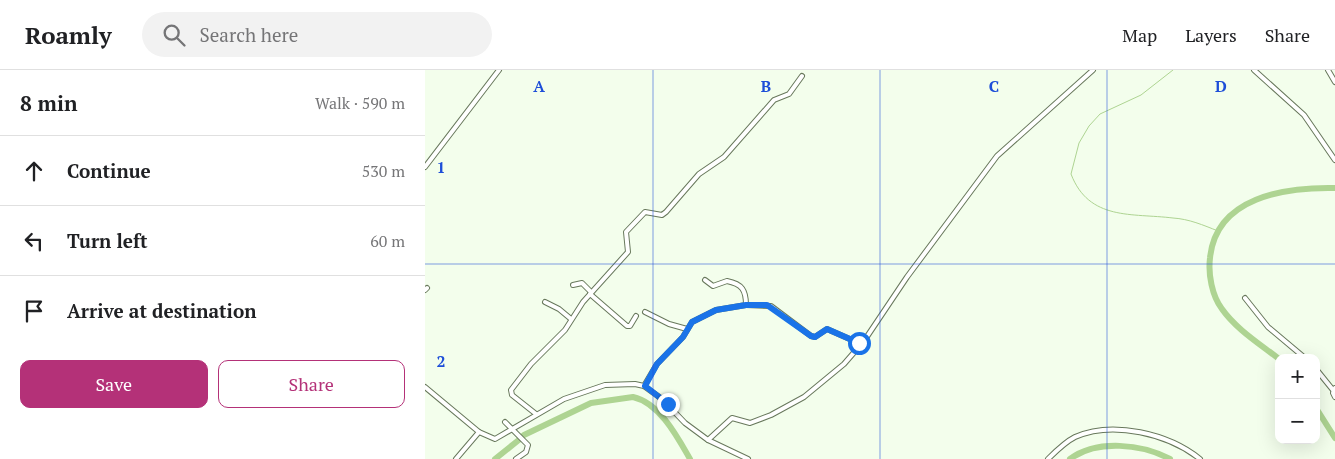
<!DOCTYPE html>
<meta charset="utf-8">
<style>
:root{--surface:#fff;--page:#f2f2f2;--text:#202124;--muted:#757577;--line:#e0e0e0;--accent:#b43178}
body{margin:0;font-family:"PT Serif",serif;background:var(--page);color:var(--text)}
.controls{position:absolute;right:15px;bottom:15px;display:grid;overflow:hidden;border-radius:10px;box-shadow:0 5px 20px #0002}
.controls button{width:45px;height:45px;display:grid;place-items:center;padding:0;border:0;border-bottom:1px solid var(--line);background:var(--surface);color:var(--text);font:25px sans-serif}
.stop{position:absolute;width:15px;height:15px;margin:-11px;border:4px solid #1a73e8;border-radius:50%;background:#fff}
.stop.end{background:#1a73e8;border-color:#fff;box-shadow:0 1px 5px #0008}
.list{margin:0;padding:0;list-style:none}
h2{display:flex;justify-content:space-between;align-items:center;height:65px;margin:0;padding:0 20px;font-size:21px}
h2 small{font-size:16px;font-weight:400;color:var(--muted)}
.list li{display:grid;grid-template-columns:32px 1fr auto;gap:15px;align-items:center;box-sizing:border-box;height:70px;padding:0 20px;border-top:1px solid var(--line)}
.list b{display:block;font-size:19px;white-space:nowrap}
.list em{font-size:16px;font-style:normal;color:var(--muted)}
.actions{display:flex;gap:10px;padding:15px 20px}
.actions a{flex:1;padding:11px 0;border:1px solid var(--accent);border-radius:10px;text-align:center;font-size:18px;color:var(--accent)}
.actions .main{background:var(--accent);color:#fff}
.icon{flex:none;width:28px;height:28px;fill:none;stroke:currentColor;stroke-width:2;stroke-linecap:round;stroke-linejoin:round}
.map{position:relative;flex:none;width:910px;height:389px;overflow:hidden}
header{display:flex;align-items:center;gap:30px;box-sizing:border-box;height:70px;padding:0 25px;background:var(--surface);border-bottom:1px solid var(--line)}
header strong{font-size:24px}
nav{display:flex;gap:28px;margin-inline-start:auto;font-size:18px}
.search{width:350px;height:45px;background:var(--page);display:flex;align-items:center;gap:12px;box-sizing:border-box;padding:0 18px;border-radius:28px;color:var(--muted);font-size:19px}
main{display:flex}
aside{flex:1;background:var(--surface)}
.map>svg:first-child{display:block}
</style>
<header>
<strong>Roamly</strong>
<div class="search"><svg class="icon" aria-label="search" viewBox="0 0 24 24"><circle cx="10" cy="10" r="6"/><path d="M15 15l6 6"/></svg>Search here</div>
<nav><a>Map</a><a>Layers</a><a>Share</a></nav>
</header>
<main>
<aside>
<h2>8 min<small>Walk · 590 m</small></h2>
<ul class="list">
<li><svg class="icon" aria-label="ahead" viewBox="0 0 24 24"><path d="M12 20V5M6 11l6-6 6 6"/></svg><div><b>Continue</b></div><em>530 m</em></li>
<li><svg class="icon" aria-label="left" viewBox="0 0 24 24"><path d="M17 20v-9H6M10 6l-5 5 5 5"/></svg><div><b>Turn left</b></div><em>60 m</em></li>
<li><svg class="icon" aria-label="arrive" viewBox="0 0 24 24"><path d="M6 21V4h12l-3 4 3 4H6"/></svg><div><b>Arrive at destination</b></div></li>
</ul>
<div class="actions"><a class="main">Save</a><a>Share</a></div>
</aside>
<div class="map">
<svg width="910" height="389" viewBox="0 0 910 389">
<rect width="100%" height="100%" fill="#f3feec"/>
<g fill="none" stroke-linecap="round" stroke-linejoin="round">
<path stroke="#aed492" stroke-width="1" d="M748,0l-32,25 -41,19 -11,12 -10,17 -8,31c18,47 61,39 102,44 16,1 30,7 45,13"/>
<g stroke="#aed492" stroke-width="6">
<path d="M854,289c-19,-15 -43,-30 -57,-50 -10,-13 -14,-35 -12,-51 6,-61 75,-71 125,-70"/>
<polyline points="891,338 910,368"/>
<path d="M99,365l67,-32 42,-6c27,6 45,41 57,62"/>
<polyline points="70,389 95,369"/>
<path d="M645,389c27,-20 72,-15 100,0"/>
</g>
<g stroke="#68785c" stroke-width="6">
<g id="minor">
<polyline points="829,0 879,45 910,90"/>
<polyline points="903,0 910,12"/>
<polyline points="0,97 74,0"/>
<polyline points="148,215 157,213 166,222"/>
<polyline points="0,220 2,218"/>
<polyline points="165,224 202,256 205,256 211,246"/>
<polyline points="820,228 843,257 880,288"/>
<polyline points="120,232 134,239 146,249"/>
<polyline points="321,235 346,236 386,266 390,267 402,259 436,274"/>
<polyline points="220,242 244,254 262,259"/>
<polyline points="891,299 908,320"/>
<path d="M219,316l13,-22 26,-27 9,-15 24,-12 30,-5c0,-15 -4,-21 -19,-24l-14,5 -8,-6"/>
<polyline points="0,317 54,362 70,369 139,329 180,315 210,314 219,316 237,329 260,353 283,370 323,389"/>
<polyline points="910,318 908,323 910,327"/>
<polyline points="111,344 87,325 86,320 106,294 140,260 158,232 203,182 201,162 220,142 237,145 241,142 274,104 299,87 349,30 364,24 377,6"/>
<polyline points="80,352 103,375 101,382 91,389"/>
<polyline points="283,370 307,348 325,353 346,345 379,327 419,294 439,271 482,207 572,86 668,0"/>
<polyline points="31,389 54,362"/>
<path d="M623,389c8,-8 17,-17 27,-22 38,-17 94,-3 125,22"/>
</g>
</g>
<use href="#minor" stroke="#fff" stroke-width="4"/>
</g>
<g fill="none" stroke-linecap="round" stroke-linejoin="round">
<polyline stroke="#1a73e8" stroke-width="6" points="243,334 220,316 232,294 258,267 267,252 291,240 321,235 342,235 386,266 390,267 402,259 434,273"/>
</g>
<path fill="none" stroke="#1d4ed8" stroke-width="1" stroke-opacity="0.55" d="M228,0v389M455,0v389M682,0v389M0,194h910"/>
<g font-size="16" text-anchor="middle" font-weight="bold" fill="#1d4ed8" stroke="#f3feec" stroke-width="5" stroke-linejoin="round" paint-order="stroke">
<text x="114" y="22">A</text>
<text x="341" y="22">B</text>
<text x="569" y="22">C</text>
<text x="796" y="22">D</text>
<text x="16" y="103">1</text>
<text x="16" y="297">2</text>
</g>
</svg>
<div class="controls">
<button>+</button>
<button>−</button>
</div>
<div class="stop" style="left:434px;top:273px"></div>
<div class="stop end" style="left:243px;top:334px"></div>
</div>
</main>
